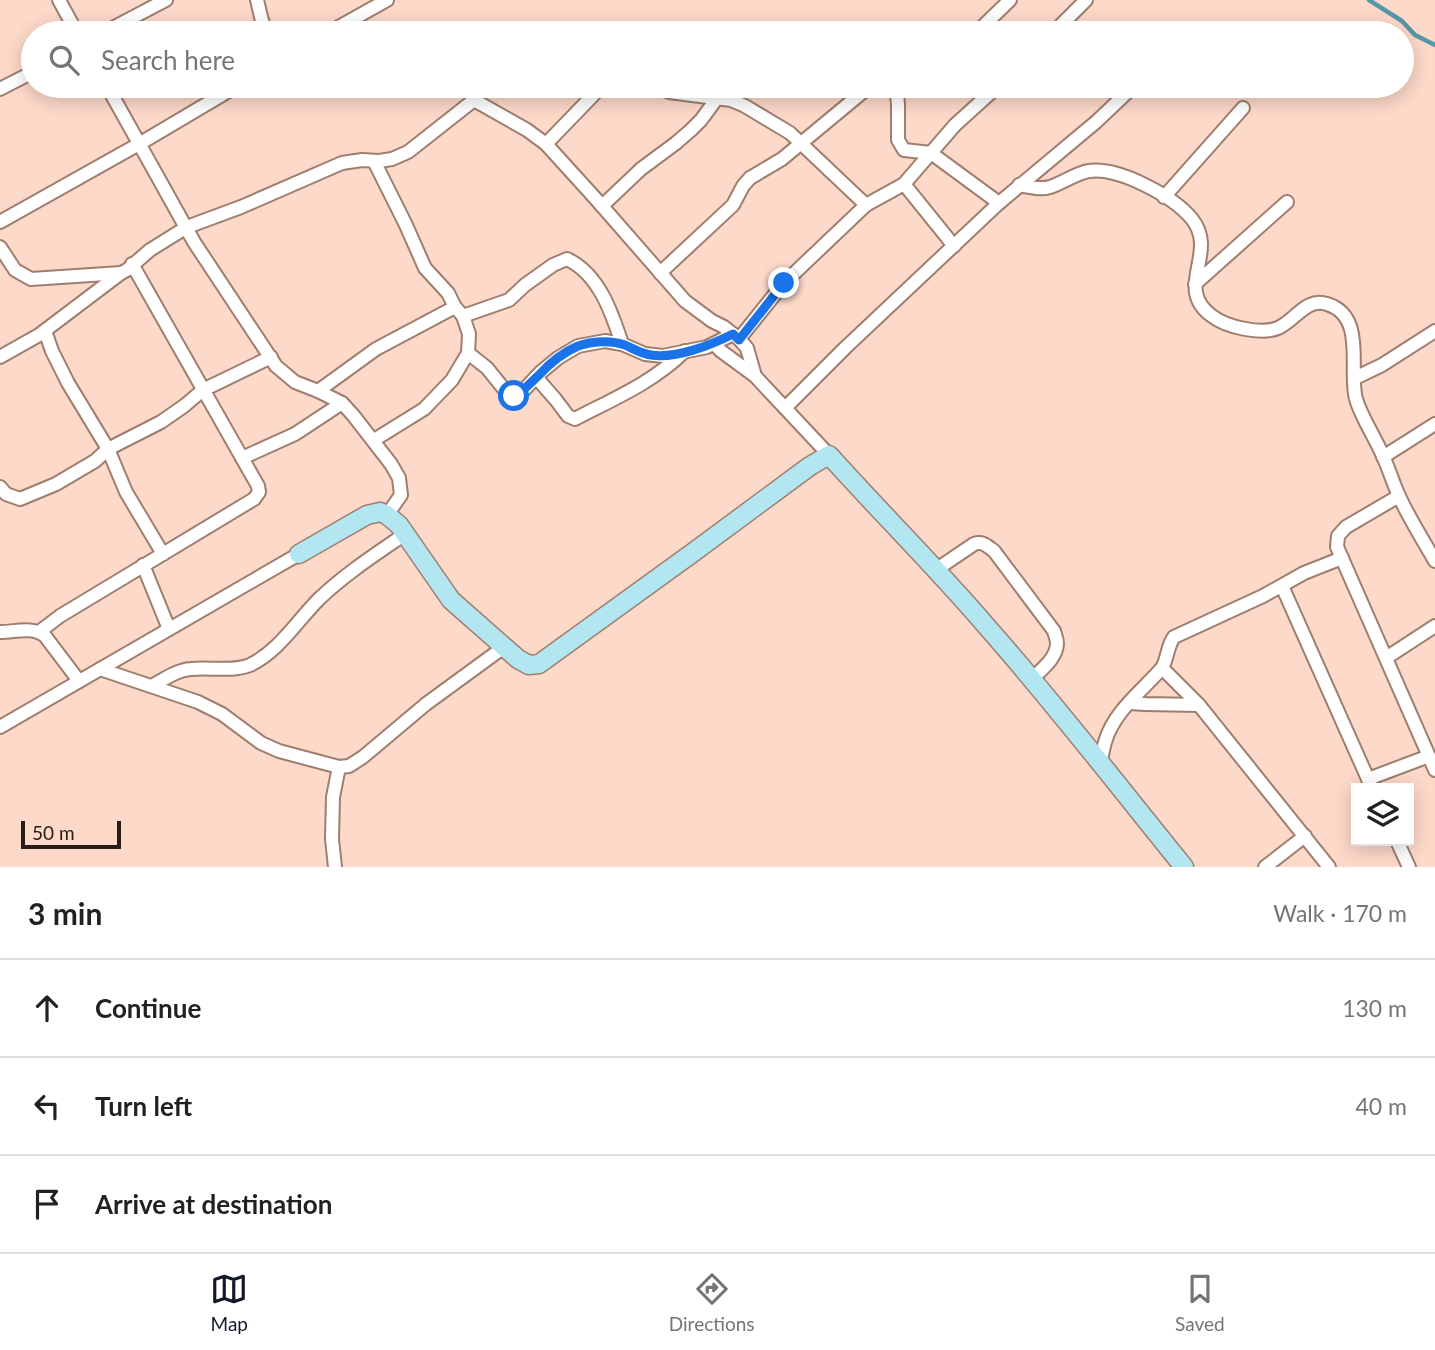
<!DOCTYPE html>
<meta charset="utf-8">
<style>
:root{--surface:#fff;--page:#f2f2f2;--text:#202124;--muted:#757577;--line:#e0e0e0;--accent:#111827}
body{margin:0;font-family:Lato,sans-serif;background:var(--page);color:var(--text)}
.controls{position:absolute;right:21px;bottom:21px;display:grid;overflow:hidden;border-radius:0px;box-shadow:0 4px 18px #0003}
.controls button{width:63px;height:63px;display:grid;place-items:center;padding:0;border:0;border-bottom:2px solid var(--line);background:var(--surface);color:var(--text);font:35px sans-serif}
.scale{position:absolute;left:21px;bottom:18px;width:100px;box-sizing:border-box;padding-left:7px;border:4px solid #281c16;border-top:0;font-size:19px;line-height:24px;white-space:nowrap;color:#281c16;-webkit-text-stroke:5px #fdd9c9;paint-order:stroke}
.stop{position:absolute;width:21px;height:21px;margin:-16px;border:5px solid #1a73e8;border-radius:50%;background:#fff}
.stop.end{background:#1a73e8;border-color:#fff;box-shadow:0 2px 7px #0008}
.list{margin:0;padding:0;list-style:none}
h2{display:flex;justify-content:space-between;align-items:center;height:91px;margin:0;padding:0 28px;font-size:30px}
h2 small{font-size:23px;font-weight:400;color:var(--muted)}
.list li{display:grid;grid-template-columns:46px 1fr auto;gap:21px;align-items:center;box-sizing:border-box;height:98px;padding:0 28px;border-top:2px solid var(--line)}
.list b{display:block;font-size:26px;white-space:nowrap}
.list em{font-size:23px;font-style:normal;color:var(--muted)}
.icon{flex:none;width:38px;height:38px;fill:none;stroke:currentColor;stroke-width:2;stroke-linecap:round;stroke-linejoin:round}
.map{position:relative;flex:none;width:1435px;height:867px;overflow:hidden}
.search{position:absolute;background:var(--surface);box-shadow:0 4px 18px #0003;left:21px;right:21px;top:21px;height:77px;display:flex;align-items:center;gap:18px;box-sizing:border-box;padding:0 24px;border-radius:38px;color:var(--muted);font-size:26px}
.sheet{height:385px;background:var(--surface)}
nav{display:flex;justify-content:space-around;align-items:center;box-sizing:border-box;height:98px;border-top:2px solid var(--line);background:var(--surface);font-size:19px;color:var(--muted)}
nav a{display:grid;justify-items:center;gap:4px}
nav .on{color:var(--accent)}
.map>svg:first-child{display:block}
</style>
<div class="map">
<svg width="1435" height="867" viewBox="0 0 1435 867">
<rect width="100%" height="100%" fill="#fdd9c9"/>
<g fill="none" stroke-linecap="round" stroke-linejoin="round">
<polyline stroke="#5797a8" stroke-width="4.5" points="1369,0 1402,21 1415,35 1435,45"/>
<g stroke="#9f7e6f" stroke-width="16">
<g id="street">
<polyline points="59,0 77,33"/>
<polyline points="257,0 261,17 266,33"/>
<polyline points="103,33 166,0"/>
<polyline points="328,33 387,0"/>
<polyline points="976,33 1010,0"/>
<polyline points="1053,33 1086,0"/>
<polyline points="107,86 194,242 276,366 295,382 318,391 342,403 353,415 391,464 399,478 401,495 387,515"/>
<polyline points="655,86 669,92 731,100 745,106 790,133 866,205"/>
<polyline points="896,86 898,104 898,140 904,150 931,153 999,203"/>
<polyline points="0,89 33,72"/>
<polyline points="474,100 485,86"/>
<polyline points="546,144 602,86"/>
<polyline points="904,184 954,246"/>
<path d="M1019,185c10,2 21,5 31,2 13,-4 26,-14 39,-16 30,-4 84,25 103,48 27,34 -19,69 20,97 14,11 49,19 66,12 17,-7 28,-31 49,-24 40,12 21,67 29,95 6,20 19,38 27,57 6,13 10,27 16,40 10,22 24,44 36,65"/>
<polyline points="1164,197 1243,108"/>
<polyline points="602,206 641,169 676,143 691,130 701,120 718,97"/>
<polyline points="0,222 139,144 237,86"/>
<polyline points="0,247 15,270 31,279 121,273"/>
<polyline points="660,273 733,205 743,186 750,178 782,159 870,86"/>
<polyline points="1195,284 1287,202"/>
<path d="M463,316l46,-16 16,-15 28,-20 14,-6c32,15 45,54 55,85"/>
<polyline points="45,331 52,351 68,383 108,449 126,492 163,554"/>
<polyline points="739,339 784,283 866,205 904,184 955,125 998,86"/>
<polyline points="714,344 721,351 755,376"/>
<polyline points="468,353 487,368 508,394 515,396 521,393 541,372 558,358 578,346 605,341 622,344 645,354 663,356 707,347 733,334"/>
<polyline points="0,357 39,335 121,273 127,270 150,250 187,227 241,207 342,163 362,160 379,161 392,159 408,152 474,100 527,130 546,144 595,198 685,301 712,321 724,327 739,339 747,348 755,376 829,455"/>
<path d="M536,377l20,23 12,16 7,3c40,-21 77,-36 110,-68"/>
<polyline points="1355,378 1382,365 1435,331"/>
<polyline points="318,391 376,349 455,307"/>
<polyline points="785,408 845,348 999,203 1096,122 1134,86"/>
<polyline points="374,440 424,409 452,380 468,353 469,334 463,316 455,307 448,293 425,268 405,223 374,161"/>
<polyline points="1383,457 1435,424"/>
<polyline points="242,458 295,434 342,403"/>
<polyline points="0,487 6,494 20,499 56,484 95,461 108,449 161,422 184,406 203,390 271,357"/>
<polyline points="1399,496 1346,527 1338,536 1337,547 1435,770"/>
<polyline points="143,565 169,629"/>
<path d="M937,569l37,-25c9,-3 13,2 20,7l60,80c1,4 3,8 3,12 0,15 -15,26 -25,36"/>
<polyline points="1282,586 1372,788"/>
<path d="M0,632c16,0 32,-6 45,4l34,45"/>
<polyline points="39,632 60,616 254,499 259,492 258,486 132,264"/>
<polyline points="1386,658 1435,626"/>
<polyline points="1162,668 1199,705 1329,867"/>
<polyline points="100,669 198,702 222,714 261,743 279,751 339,767 349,766 363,757 426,704 504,647"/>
<path d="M152,686c12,-7 25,-16 39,-17 17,-2 43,3 59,-4 29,-14 47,-44 69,-66 26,-25 57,-45 86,-65"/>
<polyline points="1129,703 1145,704 1199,705"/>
<polyline points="0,727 299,554"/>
<path d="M1100,764c2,-8 3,-15 5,-22 9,-31 37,-51 57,-74 6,-10 5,-22 12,-31l89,-41 41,-23 38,-15"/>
<polyline points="1368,779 1429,756"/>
<polyline points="1397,841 1409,867"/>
<polyline points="335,867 332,839 333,797 339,767"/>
<polyline points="1265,867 1305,836"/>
</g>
</g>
<g stroke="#9f7e6f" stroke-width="21">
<path id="secondary" d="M299,554l68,-39 13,-3 7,3 12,10 52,75 67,59 11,6 10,-1 152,-110 119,-88 19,-11c52,58 108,113 159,173 68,77 131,159 196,239"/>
</g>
<use href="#street" stroke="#fff" stroke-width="12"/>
<use href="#secondary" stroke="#b2e7f2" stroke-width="18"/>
</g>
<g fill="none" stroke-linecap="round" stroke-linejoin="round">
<path stroke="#1a73e8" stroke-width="9" d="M514,396c10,-5 17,-14 25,-21 10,-11 25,-23 39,-29 14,-5 33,-6 47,-1 9,4 17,9 26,10 25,4 60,-10 82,-21l6,6 45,-57"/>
</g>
</svg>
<div class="controls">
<button><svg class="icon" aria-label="layers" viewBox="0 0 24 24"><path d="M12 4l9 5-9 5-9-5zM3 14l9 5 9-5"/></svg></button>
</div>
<div class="scale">50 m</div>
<div class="stop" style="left:514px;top:396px"></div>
<div class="stop end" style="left:784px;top:283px"></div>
<div class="search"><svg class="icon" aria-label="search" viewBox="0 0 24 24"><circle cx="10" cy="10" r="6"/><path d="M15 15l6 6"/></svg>Search here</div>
</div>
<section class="sheet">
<h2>3 min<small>Walk · 170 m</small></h2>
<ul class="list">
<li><svg class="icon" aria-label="ahead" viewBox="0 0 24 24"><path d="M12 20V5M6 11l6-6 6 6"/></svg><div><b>Continue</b></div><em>130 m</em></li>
<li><svg class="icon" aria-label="left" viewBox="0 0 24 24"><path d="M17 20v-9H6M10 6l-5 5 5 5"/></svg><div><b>Turn left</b></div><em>40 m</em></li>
<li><svg class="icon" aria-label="arrive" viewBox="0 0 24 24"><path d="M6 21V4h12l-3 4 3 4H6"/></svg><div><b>Arrive at destination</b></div></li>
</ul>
</section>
<nav>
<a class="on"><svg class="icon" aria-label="map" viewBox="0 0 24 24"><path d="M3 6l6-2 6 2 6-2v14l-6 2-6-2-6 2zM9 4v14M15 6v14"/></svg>Map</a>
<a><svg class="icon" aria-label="directions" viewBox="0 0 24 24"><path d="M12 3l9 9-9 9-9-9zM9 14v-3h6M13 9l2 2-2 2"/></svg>Directions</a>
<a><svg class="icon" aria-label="saved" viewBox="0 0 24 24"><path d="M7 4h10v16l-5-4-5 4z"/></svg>Saved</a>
</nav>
